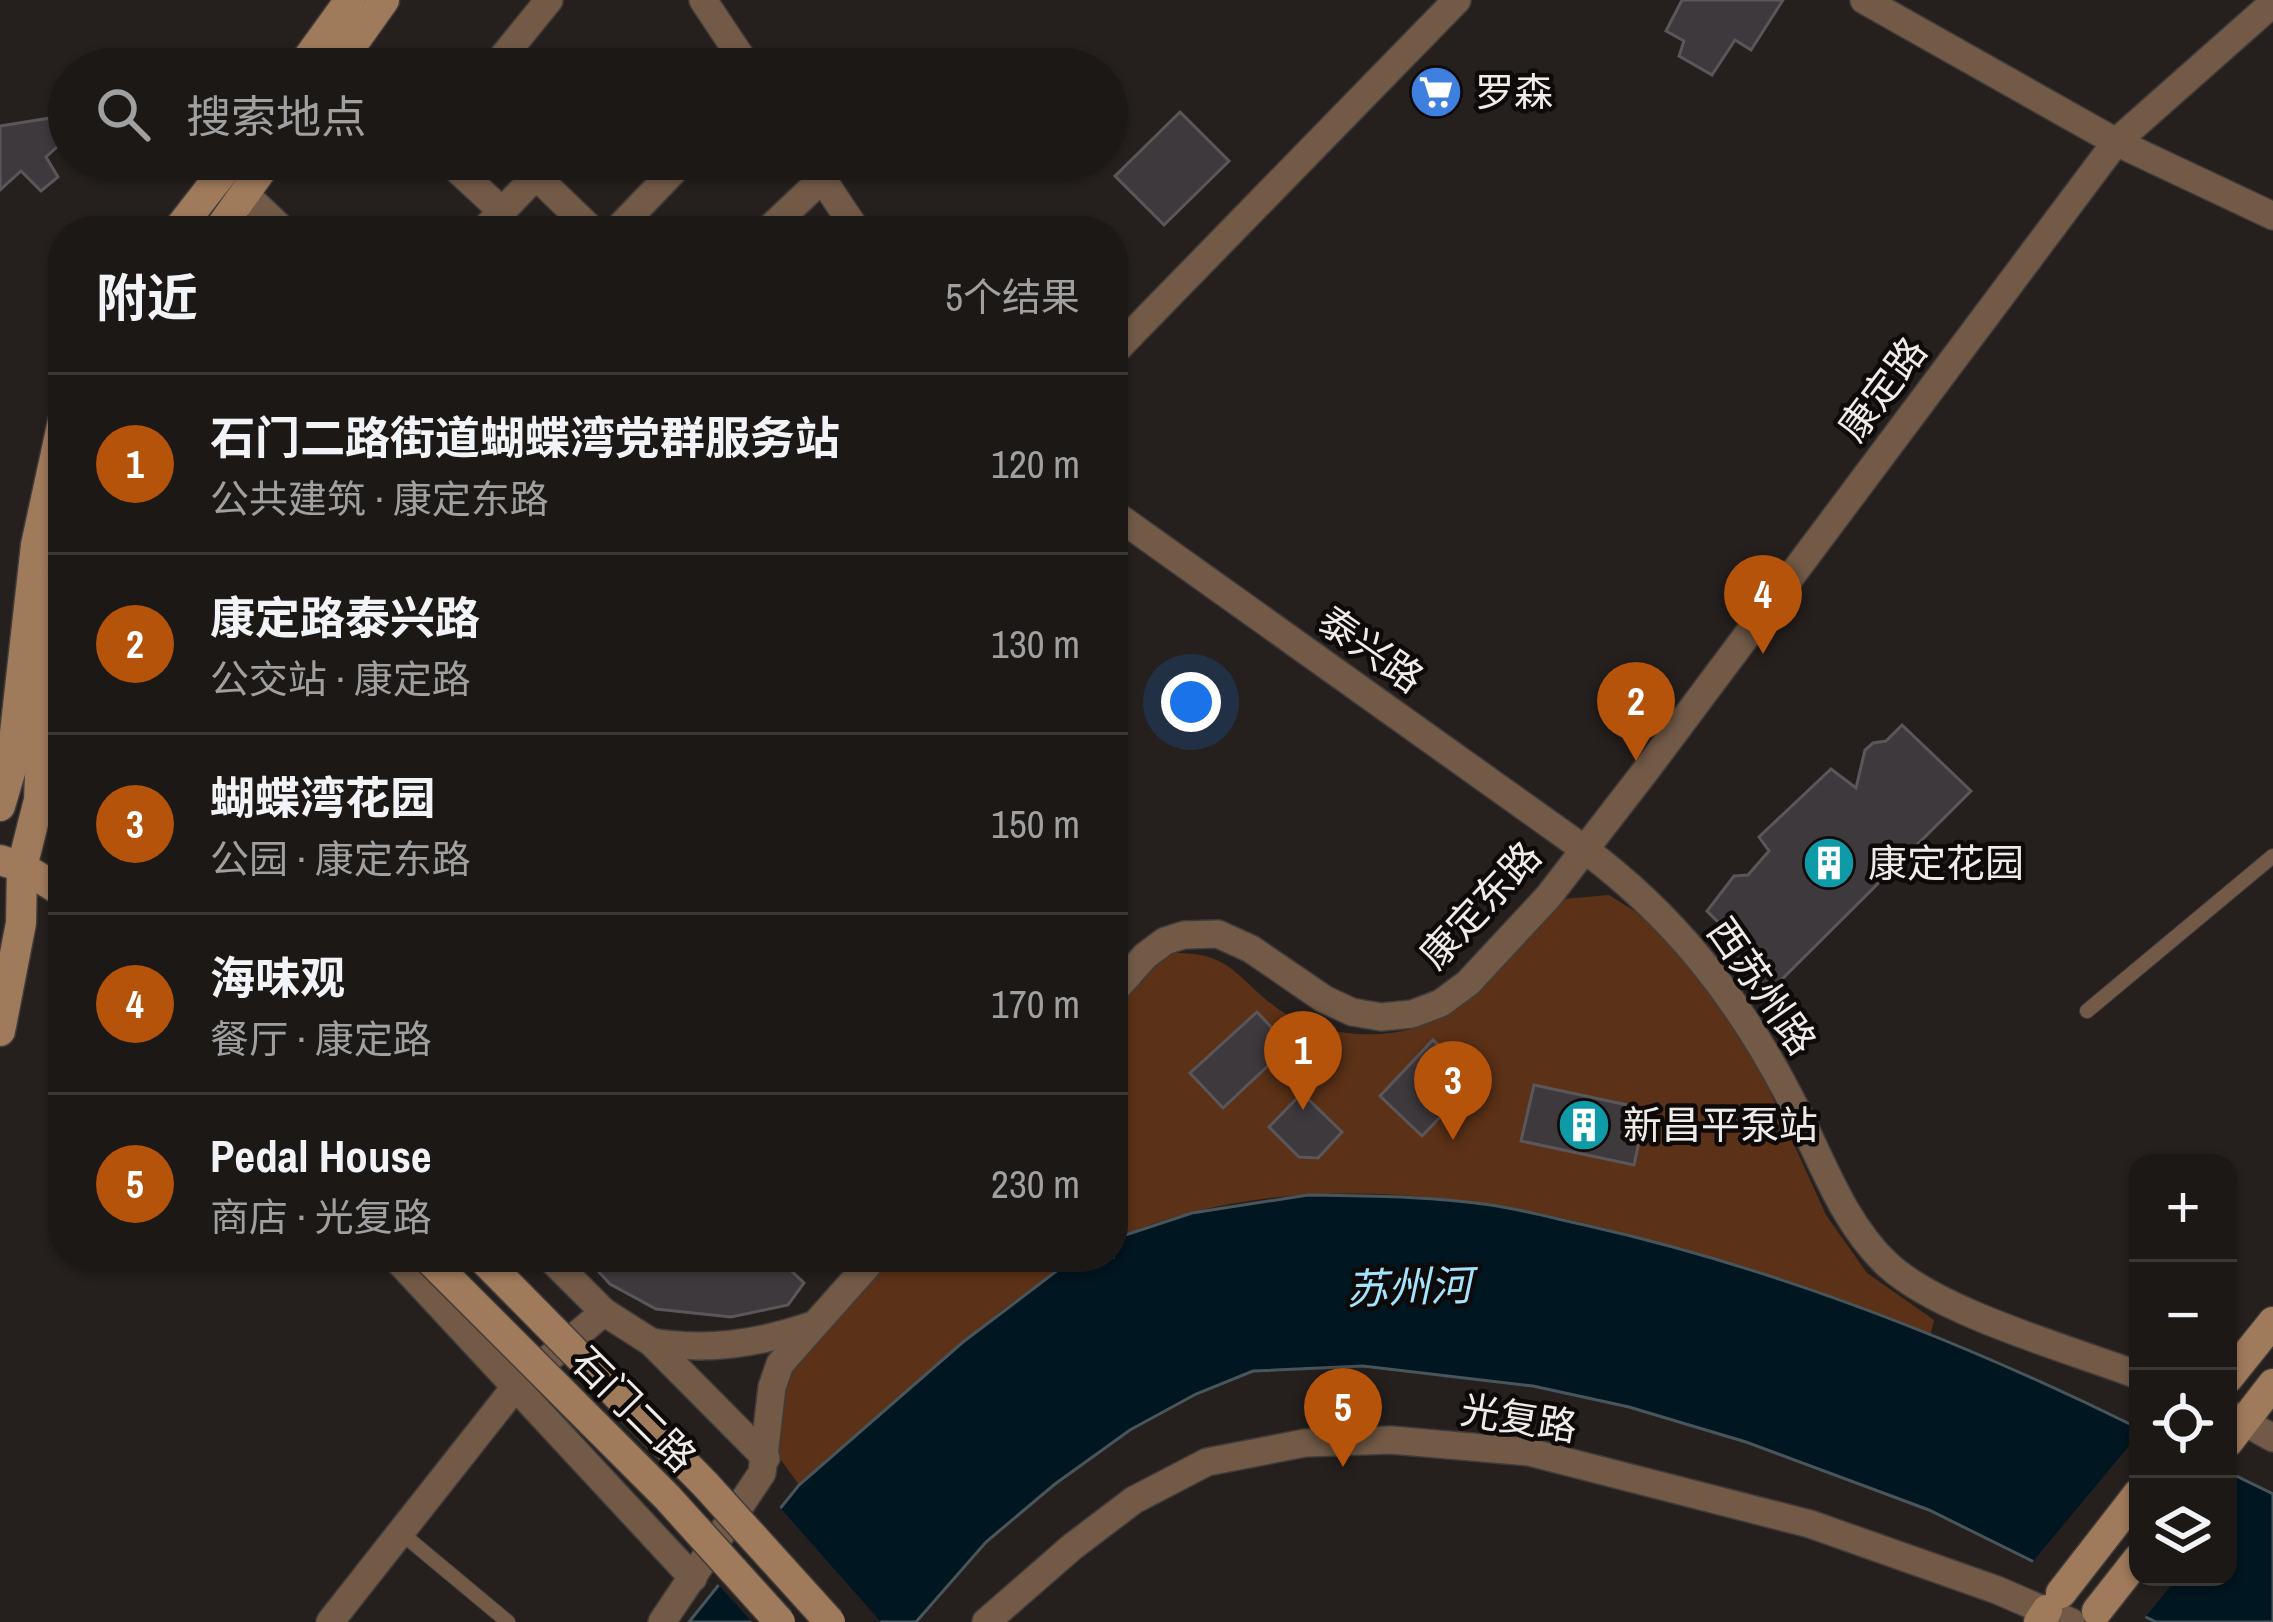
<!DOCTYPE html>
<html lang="zh">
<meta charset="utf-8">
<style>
:root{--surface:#1c1816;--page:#25211f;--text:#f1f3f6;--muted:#a0a0a1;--line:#3a3735;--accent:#b45309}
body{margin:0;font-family:"Archivo Narrow","Noto Sans SC",sans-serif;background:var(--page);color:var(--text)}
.controls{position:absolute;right:36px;bottom:36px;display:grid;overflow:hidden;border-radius:24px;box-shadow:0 3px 9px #0004}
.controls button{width:108px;height:108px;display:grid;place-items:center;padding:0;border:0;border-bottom:3px solid var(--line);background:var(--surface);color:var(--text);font:60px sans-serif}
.you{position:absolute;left:1191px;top:702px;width:42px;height:42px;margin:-30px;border:9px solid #fff;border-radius:50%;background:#1a73e8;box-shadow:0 0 0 18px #1a73e833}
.badge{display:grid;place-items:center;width:78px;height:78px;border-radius:50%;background:var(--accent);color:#fff;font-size:39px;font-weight:700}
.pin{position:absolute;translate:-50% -99px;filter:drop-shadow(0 3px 6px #0008)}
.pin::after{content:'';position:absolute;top:63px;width:42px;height:36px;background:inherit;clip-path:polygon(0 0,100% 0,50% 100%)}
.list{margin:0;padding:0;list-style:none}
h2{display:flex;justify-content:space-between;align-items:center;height:156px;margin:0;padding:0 48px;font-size:51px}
h2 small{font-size:39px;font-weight:400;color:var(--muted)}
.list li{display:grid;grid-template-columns:78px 1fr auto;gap:36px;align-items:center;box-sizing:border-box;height:180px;padding:0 48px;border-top:3px solid var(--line)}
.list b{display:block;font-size:45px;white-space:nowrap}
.list p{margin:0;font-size:39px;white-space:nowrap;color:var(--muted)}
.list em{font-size:39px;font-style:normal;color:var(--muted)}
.icon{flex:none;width:66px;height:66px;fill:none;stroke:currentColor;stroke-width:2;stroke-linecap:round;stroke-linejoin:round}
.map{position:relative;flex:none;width:2273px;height:1622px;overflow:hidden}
.search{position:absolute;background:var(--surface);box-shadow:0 3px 9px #0004;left:48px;top:48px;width:1080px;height:132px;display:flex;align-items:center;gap:30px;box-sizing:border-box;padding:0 42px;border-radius:66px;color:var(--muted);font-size:45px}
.panel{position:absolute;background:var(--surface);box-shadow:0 3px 9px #0004;left:48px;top:216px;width:1080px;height:1056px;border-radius:48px}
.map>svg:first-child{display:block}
</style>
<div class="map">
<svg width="2273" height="1622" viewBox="0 0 2273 1622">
<rect width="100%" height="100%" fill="#25201e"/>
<g fill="#5b3117">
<path d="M1609,895l54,34 57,74 47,82 59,130 41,58 67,47 -4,16c-247,-93 -557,-208 -817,-97v-237l55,-49c63,-2 64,21 109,55 46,34 138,37 181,-3 32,-28 59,-64 87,-95l18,-11z"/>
<polygon points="885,1257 1075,1257 1001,1311 799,1485 776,1453 787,1371"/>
</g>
<path fill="#001620" stroke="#48565c" stroke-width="3" d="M1308,1195c61,1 122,1 183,10 33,5 66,14 98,21 190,43 375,116 549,202v149h90v-105l45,22v128h-117l-227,-112 -183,-68 -117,-35 -96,-21 -170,-20 -110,5 -57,23 -66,36 -75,54 -69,58 -70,80h-227l110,-137 164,-143 112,-85h38v-18l79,-26z"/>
<g fill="#25201e">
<polygon points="2138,1435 2138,1577 2178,1577 2142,1621 2030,1565"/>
<polygon points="776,1503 881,1622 752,1622 714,1580"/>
</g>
<g fill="#3e393d" stroke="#5b565a" stroke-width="3">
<polygon points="1682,0 1783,0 1751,50 1735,40 1712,75 1679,56 1684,41 1666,31"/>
<polygon points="69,109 69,136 46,157 58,177 41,191 21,171 0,190 0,126 56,117"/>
<polygon points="1180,112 1229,161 1164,225 1115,176"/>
<polygon points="1902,725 1971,791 1770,991 1734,964 1727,946 1730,934 1707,911 1734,876 1748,875 1769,851 1759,837 1831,769 1856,788 1865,750 1873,743 1886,741"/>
<polygon points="1257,1012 1289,1046 1223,1108 1190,1073"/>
<polygon points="1433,1040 1475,1081 1422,1136 1380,1096"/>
<polygon points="1534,1085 1646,1109 1634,1165 1521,1141"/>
<polygon points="1302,1093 1342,1132 1318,1158 1299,1157 1269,1127"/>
<polygon points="585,1257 777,1257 804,1283 788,1305 731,1317 656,1309 610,1284"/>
</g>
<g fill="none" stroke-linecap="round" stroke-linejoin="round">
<g stroke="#413c3a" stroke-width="16">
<g id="service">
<polyline points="2087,1011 2273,856"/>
<polyline points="400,1532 508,1622"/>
</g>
</g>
<g stroke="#413c3a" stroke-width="30">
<g id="minor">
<polyline points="703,0 749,69"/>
<polyline points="1864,0 2116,142 2273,216"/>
<polyline points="493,69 549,0"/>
<polyline points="632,69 634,66"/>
<polyline points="446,159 502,211"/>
<polyline points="809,159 857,231"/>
<polyline points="244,193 284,231"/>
<polyline points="483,231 536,176 593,231"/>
<polyline points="616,231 685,159"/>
<polyline points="767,231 822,179"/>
<polyline points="1113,353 1457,0"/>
<path d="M1113,513l471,336c88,65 152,146 203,243 31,57 53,129 101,173 52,48 181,84 250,110"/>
<polyline points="1113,992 1145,956 1165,941 1184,935 1218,934 1251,949 1324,999 1352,1012 1381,1017 1412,1014 1441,1003 1468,983 1548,897 1647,769 2116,142 2273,3"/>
<polyline points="395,1257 693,1578"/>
<polyline points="549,1257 604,1312 651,1342 766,1458"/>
<path d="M651,1342c57,9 105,2 159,-16"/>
<polyline points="2228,1413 2273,1438"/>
<polyline points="330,1622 516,1386 604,1312"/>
<polyline points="662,1622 762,1473 772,1387 780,1364 875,1257"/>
<polyline points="986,1622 1072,1547 1134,1500 1207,1462 1305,1443 1391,1440 1529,1452 1810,1524 1997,1590 2071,1622"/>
</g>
</g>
<g stroke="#413c3a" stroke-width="33">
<g id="secondary">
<polyline points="300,69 350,0"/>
<polyline points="335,69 384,0"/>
<polyline points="177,231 233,159"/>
<polyline points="218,231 269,159"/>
<polyline points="0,806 11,769 36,545 63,421"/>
<polyline points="0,860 22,867 63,892"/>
<polyline points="0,1031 21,923 22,867 39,800 45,661 63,535"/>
<polyline points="2228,1378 2273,1322"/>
<polyline points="2228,1442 2273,1384"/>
<polyline points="2061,1593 2138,1494"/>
<polyline points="2097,1611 2138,1559"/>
<polyline points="2039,1622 2047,1610"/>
</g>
</g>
<use href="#service" stroke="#725a47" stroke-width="14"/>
<use href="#minor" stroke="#725a47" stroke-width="27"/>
<use href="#secondary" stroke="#9f7a5b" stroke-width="30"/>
<g stroke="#413c3a" stroke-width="33" stroke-linecap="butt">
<g id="secondary-bridge">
<polyline points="427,1257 667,1497 780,1622"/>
<polyline points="481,1257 705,1484 830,1622"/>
</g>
</g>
<use href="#secondary-bridge" stroke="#9f7a5b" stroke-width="30"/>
</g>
<defs>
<g id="supermarket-disc" transform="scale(2.7)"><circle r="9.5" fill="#3f7fe0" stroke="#0d0a09"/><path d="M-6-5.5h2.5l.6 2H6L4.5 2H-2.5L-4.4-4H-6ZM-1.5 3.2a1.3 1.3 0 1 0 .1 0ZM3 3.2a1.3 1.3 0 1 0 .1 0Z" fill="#fff"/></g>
<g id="building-disc" transform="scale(2.7)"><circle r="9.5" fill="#0f9aa8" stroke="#0d0a09"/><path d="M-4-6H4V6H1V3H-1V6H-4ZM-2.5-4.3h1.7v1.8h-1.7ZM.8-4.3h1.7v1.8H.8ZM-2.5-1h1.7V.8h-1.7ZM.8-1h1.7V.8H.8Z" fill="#fff"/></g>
</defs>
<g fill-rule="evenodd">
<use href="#supermarket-disc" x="1436" y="92"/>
<use href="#building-disc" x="1829" y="863"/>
<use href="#building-disc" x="1584" y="1125"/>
</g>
<g text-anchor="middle" stroke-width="9" stroke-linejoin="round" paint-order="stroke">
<g font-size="39" fill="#efebe9" stroke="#0d0a09" text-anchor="start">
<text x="1475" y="106">罗森</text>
<text x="1868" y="877">康定花园</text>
<text x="1623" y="1139">新昌平泵站</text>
</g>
<g font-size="39" fill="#efebe9" stroke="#0d0a09">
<text transform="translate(1882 389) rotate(-53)" y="14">康定路</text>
<text transform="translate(1371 649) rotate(35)" y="14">泰兴路</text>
<text transform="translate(1480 905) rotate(-47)" y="14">康定东路</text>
<text transform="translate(1762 986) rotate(55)" y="14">西苏州路</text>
<text transform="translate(634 1409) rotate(45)" y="14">石门二路</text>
<text transform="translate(1519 1418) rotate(9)" y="14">光复路</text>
</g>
<g font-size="42" font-style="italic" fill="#a3e3fe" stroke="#0d0a09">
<text transform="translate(1409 1287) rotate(-2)" y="15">苏州河</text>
</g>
</g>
</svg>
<div class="controls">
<button>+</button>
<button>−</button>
<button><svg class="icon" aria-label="locate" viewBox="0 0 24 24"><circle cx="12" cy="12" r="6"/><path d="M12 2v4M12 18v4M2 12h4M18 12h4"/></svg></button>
<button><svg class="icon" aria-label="layers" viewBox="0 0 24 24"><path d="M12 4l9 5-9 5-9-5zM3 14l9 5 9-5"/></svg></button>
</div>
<div class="you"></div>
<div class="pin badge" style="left:1303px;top:1110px">1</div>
<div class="pin badge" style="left:1636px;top:761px">2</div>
<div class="pin badge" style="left:1453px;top:1140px">3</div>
<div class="pin badge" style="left:1763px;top:654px">4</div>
<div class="pin badge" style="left:1343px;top:1467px">5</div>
<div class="search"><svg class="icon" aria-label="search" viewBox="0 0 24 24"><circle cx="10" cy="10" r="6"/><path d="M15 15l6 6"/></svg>搜索地点</div>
<section class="panel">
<h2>附近<small>5个结果</small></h2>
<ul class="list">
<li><span class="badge">1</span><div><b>石门二路街道蝴蝶湾党群服务站</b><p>公共建筑 · 康定东路</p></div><em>120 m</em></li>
<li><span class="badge">2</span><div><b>康定路泰兴路</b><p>公交站 · 康定路</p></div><em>130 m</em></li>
<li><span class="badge">3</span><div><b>蝴蝶湾花园</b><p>公园 · 康定东路</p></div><em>150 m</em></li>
<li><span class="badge">4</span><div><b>海味观</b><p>餐厅 · 康定路</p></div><em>170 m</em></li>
<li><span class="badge">5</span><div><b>Pedal House</b><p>商店 · 光复路</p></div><em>230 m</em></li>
</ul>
</section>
</div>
